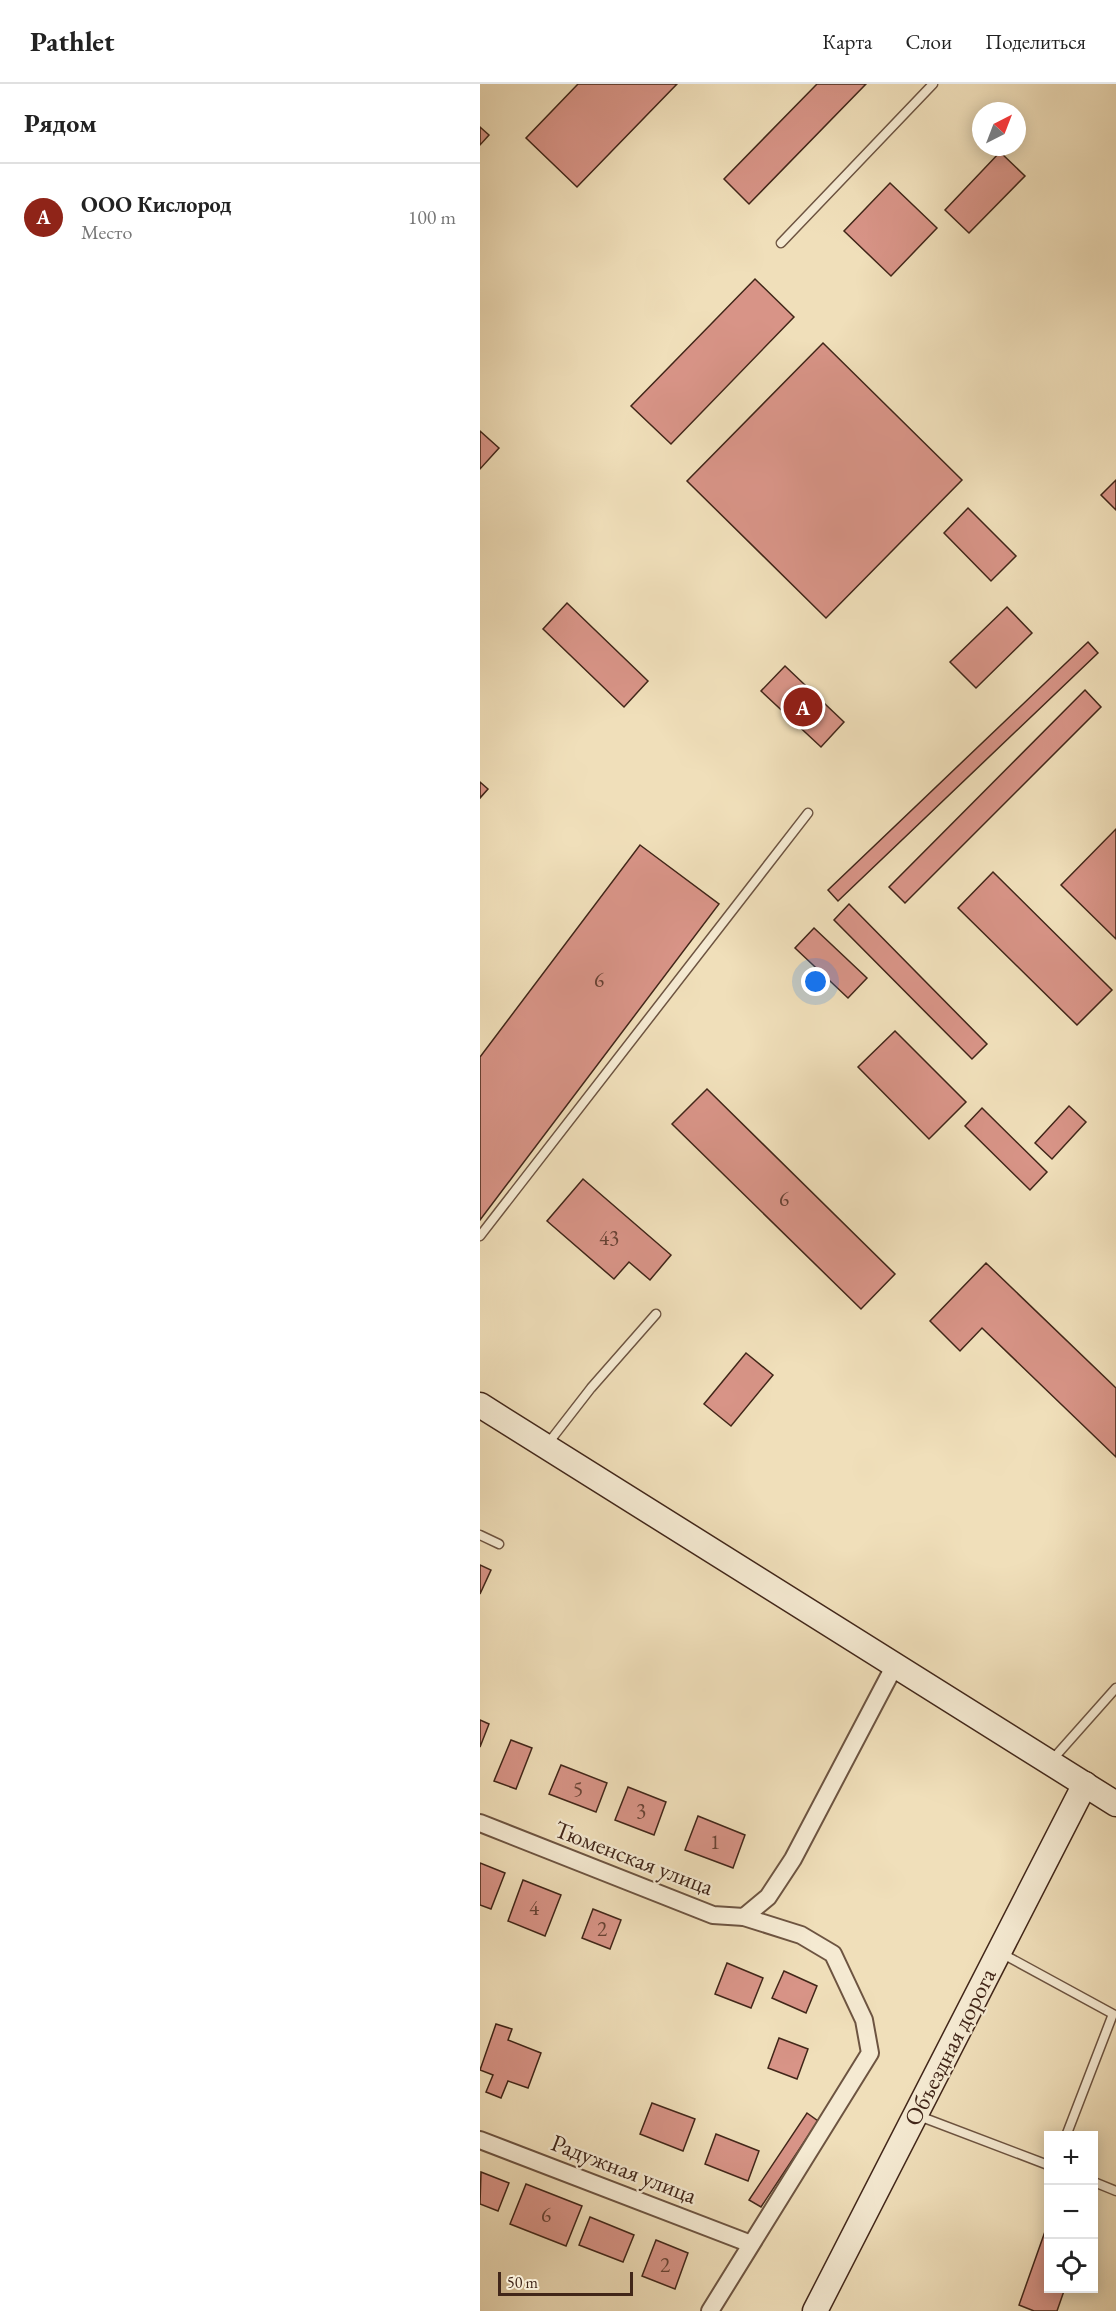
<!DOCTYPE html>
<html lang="ru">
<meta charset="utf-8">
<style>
:root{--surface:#fff;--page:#f2f2f2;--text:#222;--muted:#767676;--line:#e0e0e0;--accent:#8f2418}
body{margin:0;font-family:"EB Garamond",serif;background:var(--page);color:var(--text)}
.controls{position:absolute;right:18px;bottom:18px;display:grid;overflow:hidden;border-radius:0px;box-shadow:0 3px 15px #0003}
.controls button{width:54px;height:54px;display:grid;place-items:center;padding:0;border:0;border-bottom:2px solid var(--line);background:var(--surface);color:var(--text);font:30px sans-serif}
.compass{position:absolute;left:492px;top:18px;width:54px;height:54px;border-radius:50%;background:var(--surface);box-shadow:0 3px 15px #0003;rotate:42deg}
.scale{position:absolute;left:18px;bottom:15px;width:135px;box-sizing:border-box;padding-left:6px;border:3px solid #412619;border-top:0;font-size:16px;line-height:21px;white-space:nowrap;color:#412619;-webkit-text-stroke:4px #f5ead2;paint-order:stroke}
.you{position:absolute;left:336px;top:898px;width:21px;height:21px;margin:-15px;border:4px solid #fff;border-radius:50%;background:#1a73e8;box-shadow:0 0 0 9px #1a73e833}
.badge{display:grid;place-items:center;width:39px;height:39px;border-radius:50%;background:var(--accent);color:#fff;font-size:20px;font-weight:700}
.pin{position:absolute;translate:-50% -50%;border:3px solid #fff;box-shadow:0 2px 6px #0006}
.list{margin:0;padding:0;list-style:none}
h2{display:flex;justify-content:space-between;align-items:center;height:78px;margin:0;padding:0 24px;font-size:26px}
h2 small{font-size:20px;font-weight:400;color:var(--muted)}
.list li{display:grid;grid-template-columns:39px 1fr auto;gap:18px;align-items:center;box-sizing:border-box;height:108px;padding:0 24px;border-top:2px solid var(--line)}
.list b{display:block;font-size:22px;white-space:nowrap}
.list p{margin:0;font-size:20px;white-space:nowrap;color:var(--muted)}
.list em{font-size:20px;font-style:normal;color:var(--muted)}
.icon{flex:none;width:33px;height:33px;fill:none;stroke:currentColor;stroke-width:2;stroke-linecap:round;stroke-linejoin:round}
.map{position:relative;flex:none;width:636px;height:2227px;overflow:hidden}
header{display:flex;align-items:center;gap:36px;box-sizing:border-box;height:84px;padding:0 30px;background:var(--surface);border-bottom:2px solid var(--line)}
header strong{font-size:28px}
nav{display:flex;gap:33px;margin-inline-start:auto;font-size:21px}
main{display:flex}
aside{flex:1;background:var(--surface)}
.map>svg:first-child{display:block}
</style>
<header>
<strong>Pathlet</strong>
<nav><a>Карта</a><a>Слои</a><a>Поделиться</a></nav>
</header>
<main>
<aside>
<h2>Рядом<small></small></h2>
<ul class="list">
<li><span class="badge">A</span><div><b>ООО Кислород</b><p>Место</p></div><em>100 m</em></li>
</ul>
</aside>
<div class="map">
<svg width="636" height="2227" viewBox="0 0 636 2227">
<rect width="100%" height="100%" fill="#f0dfba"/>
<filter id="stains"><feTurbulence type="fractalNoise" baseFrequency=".00333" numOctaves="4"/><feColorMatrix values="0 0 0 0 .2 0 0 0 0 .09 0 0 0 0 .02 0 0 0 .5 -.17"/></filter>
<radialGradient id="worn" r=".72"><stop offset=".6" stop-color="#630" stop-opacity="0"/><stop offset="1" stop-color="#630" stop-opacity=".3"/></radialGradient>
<g fill="#d89487" stroke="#412619" stroke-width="1.5">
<polygon points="98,0 197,0 97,103 46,54"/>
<polygon points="337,0 386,0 269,120 244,95"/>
<polygon points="0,43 9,51 0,61"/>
<polygon points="520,68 545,92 489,149 465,126"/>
<polygon points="410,99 457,144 411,192 364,147"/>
<polygon points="275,195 314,233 191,360 151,322"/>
<polygon points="343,259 482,396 346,534 207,397"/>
<polygon points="0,347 19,364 0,385"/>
<polygon points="636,396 636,426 621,411"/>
<polygon points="488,424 536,472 511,497 464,449"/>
<polygon points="87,519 168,597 144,623 63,545"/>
<polygon points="527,523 552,549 496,604 470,578"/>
<polygon points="608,558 618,569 358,817 348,806"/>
<polygon points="305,582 364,638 341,663 281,607"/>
<polygon points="605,606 621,623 425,819 409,803"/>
<polygon points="0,698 8,705 0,714"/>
<polygon points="636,745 636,855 581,801"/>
<polygon points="160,761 239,820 0,1136 0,973"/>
<polygon points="513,788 632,906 597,941 478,824"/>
<polygon points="369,820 507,960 492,975 354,836"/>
<polygon points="334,844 387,894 368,914 315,864"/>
<polygon points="415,947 486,1018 449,1055 378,983"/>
<polygon points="227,1005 415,1190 381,1225 192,1040"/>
<polygon points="589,1022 606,1038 572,1075 555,1059"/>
<polygon points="502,1024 567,1088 550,1106 485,1042"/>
<polygon points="103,1095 191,1171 170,1196 149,1178 134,1195 67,1137"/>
<polygon points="506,1179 636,1304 636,1373 502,1244 480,1267 450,1237"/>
<polygon points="266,1269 293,1291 251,1342 224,1320"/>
<polygon points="0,1481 11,1486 0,1510"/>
<polygon points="0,1636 9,1640 0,1663"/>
<polygon points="31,1656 52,1664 36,1705 14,1697"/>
<polygon points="81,1681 127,1699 116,1728 69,1710"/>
<polygon points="148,1703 186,1718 174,1751 135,1736"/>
<polygon points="218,1732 265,1751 253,1784 205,1766"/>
<polygon points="0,1779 25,1789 11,1825 0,1821"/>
<polygon points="43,1796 81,1811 65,1852 28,1837"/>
<polygon points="113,1825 141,1836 130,1865 102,1854"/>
<polygon points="247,1879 283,1894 271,1924 235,1910"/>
<polygon points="304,1887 337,1902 326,1929 292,1914"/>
<polygon points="16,1940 32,1945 28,1956 61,1969 48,2004 28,1997 21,2014 6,2008 13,1991 0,1986"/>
<polygon points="299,1954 328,1965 317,1995 288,1984"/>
<polygon points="172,2019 215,2035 203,2067 160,2050"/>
<polygon points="327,2029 338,2037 281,2123 269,2116"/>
<polygon points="236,2050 279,2067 268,2097 225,2080"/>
<polygon points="1,2088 29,2099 18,2127 0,2120"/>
<polygon points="46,2100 102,2122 86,2162 30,2140"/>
<polygon points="110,2133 154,2151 143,2178 99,2161"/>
<polygon points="568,2139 568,2204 585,2204 577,2227 554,2227 539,2221"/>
<polygon points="176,2156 208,2169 195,2205 162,2192"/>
</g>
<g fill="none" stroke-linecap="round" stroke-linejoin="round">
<g stroke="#6d5441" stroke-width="11">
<g id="lane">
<polyline points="301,159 453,0"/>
<polyline points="0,1152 328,729"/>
<polyline points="66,1362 111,1304 176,1230"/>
<polyline points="0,1451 19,1460"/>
<polyline points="572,1676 636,1604"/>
<polyline points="521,1869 633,1930 586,2052"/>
<polyline points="439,2032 568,2081"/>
<polyline points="614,2098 636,2107"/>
</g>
</g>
<g stroke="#6d5441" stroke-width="20">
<g id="street">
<polyline points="0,1739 233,1831 264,1833 288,1813 313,1775 415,1581"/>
<polyline points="0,2056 271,2160"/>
<polyline points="230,2227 390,1969 384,1936 353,1870 321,1851 264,1833"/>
</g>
</g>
<g stroke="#412619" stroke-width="27">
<g id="secondary">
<polyline points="0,1321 636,1720"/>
<polyline points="335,2227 605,1700"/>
</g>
</g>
<use href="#lane" stroke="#f5ead2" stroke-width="8"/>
<use href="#street" stroke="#f5ead2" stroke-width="16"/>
<use href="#secondary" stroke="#f5ead2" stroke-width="24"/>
</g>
<g text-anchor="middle" stroke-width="4.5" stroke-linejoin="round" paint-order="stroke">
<g font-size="21" fill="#674234">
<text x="119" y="903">6</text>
<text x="304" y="1122">6</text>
<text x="129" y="1161">43</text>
<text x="98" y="1712">5</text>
<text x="161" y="1734">3</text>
<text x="235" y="1765">1</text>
<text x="54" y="1831">4</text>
<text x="122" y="1852">2</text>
<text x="66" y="2138">6</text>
<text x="185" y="2188">2</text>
</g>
<g font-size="24" fill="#412619" stroke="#f5ead2">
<text transform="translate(154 1774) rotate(21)" y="8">Тюменская улица</text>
<text transform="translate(470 1963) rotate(-63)" y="8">Объездная дорога</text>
<text transform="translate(144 2085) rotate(21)" y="8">Радужная улица</text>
</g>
</g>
<rect width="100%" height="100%" filter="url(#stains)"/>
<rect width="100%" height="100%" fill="url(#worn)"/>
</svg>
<div class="controls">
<button>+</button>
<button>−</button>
<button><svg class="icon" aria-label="locate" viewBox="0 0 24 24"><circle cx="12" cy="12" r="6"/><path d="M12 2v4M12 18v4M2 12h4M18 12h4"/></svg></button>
</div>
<svg class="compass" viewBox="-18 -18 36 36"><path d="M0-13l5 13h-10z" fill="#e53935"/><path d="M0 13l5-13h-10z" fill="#767676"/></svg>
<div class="scale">50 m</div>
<div class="you"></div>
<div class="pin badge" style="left:323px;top:623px">A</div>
</div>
</main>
